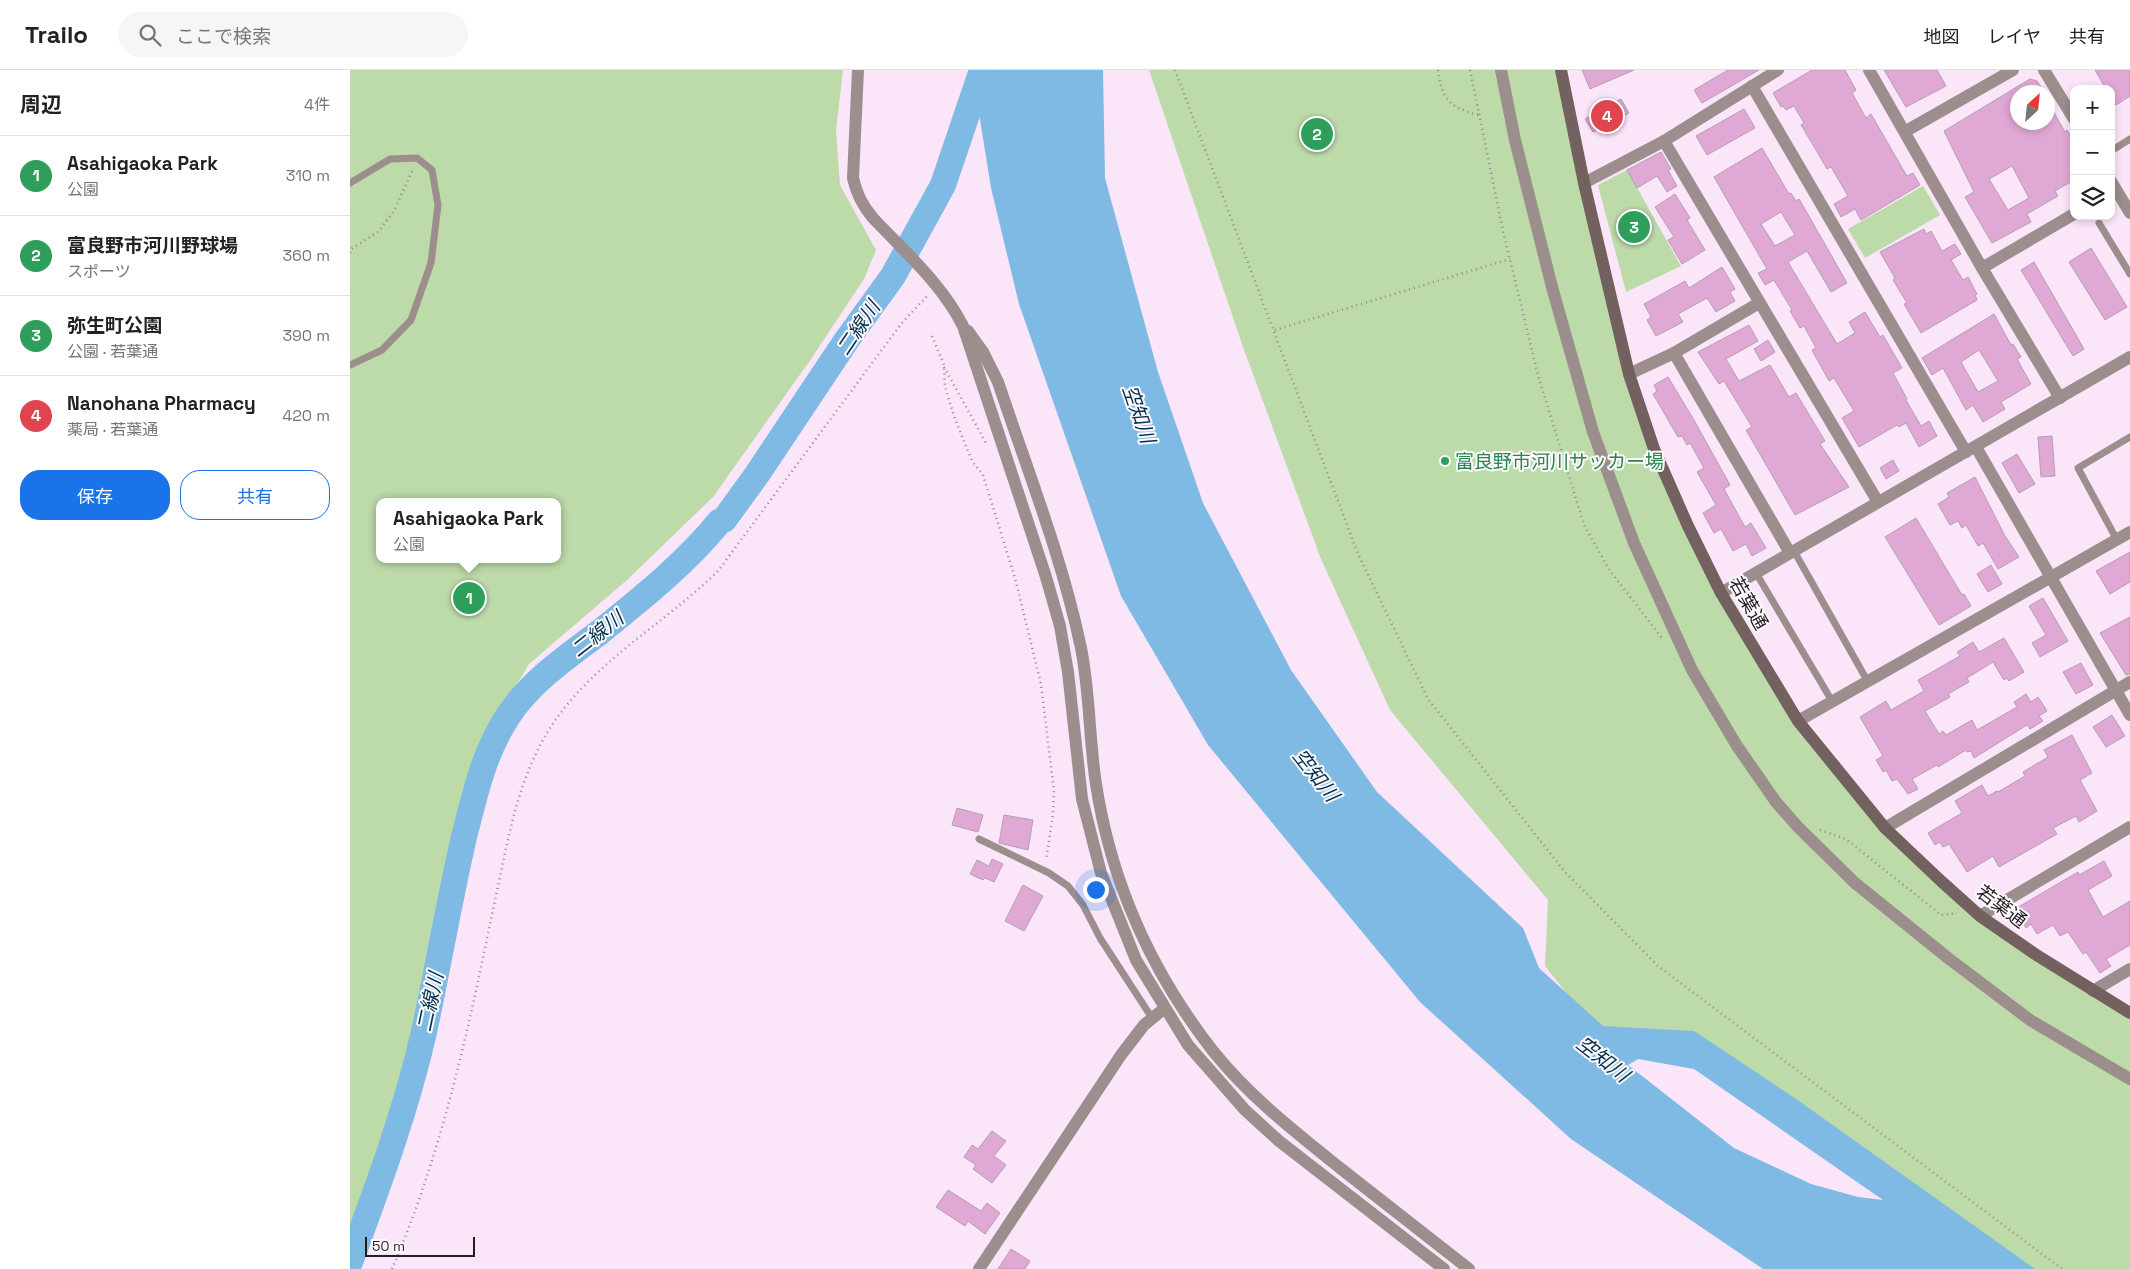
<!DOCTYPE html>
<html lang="ja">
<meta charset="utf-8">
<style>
:root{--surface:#fff;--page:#f6f6f6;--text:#222;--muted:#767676;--line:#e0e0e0;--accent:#1a73e8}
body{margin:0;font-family:"Space Grotesk","Noto Sans JP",sans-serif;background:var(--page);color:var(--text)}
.controls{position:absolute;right:15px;top:15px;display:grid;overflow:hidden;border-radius:10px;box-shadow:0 2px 8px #0003}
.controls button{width:45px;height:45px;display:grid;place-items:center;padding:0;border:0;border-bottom:1px solid var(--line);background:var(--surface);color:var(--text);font:25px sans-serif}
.compass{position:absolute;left:1660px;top:15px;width:45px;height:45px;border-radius:50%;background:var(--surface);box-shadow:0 2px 8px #0003;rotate:27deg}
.scale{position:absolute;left:15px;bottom:12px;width:110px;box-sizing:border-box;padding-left:5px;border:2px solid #231c23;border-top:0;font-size:14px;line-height:18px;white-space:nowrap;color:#231c23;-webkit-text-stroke:4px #fdf9fd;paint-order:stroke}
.you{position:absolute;left:745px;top:819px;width:18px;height:18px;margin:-12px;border:4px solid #fff;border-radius:50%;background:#1a73e8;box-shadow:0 0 0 8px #1a73e833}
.badge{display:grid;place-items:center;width:32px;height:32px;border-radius:50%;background:var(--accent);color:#fff;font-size:16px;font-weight:700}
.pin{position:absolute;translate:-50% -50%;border:2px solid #fff;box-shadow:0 1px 5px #0006}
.popup{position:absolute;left:26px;top:428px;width:185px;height:65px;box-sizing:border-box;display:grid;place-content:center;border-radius:10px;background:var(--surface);filter:drop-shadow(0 1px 4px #0005);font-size:16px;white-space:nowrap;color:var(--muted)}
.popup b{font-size:19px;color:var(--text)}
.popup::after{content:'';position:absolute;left:50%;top:100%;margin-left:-10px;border:10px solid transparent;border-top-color:var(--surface)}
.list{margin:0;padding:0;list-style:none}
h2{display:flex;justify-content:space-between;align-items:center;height:65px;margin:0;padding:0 20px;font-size:21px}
h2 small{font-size:16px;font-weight:400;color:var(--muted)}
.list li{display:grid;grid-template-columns:32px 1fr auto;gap:15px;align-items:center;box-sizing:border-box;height:80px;padding:0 20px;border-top:1px solid var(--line)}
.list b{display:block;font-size:19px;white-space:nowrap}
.list p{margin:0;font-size:16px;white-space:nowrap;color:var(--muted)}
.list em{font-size:16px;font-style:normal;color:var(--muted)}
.actions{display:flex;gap:10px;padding:15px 20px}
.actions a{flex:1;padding:11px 0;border:1px solid var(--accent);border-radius:20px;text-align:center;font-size:18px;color:var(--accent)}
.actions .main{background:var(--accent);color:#fff}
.icon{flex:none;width:28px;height:28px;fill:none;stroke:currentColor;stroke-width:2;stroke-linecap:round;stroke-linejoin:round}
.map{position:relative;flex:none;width:1780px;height:1199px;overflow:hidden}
header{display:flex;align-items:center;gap:30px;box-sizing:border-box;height:70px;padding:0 25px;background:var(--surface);border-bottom:1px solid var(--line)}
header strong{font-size:24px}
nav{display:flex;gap:28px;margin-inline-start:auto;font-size:18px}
.search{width:350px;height:45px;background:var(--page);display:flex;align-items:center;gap:12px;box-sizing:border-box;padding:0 18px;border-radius:28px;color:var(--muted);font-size:19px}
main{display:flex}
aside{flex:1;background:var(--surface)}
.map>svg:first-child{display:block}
</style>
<header>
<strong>Trailo</strong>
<div class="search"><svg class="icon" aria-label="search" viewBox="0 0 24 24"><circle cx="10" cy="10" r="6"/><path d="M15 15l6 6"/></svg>ここで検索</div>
<nav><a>地図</a><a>レイヤ</a><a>共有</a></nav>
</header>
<main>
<aside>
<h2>周辺<small>4件</small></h2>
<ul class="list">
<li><span class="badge" style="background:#2e9e5b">1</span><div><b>Asahigaoka Park</b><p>公園</p></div><em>310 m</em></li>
<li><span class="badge" style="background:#2e9e5b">2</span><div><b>富良野市河川野球場</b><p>スポーツ</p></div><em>360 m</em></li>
<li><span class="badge" style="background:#2e9e5b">3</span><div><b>弥生町公園</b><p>公園 · 若葉通</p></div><em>390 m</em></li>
<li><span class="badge" style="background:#e0444e">4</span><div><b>Nanohana Pharmacy</b><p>薬局 · 若葉通</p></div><em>420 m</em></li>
</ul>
<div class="actions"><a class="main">保存</a><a>共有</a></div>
</aside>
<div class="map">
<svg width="1780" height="1199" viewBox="0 0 1780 1199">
<rect width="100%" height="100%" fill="#fbe5f9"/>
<g fill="#bddaa9" fill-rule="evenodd">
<path d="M0,0h493l-7,60 4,55 36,65 -12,29 -53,80 -98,138 -86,83 -98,84 -36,59 -18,39 -65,282 -32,114 -28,76zM30,432h178v57h-178z"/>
<polygon points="799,0 1211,0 1279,304 1338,456 1448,651 1535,758 1630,846 1780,943 1780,1199 1677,1199 1342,974 1251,967 1195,896 1198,830 1040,640 971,489 893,277"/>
<polygon points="1277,100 1331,196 1276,222 1248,115"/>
<polygon points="1573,116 1590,145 1515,188 1498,159"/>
</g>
<path fill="#7fbae5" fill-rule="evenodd" d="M622,0h131l2,108 53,194 45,131 88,167 86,122 146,136 16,40 64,58 91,5 105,70 236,168h-272l-192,-130 -151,-137 -212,-257 -87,-149 -102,-292 -28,-116zM1288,989l56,10 189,131 -25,-3 -47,-13 -77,-36 -106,-83z"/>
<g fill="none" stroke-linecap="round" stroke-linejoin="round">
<path stroke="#7fbae5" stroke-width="26" d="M0,1192c28,-76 56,-151 74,-230 14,-65 25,-130 40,-195 11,-42 19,-83 44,-121 22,-34 60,-60 92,-84 42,-34 86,-69 120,-111l4,-1 34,-47 88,-132 47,-65 50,-91 39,-115"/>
</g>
<g fill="#e0a8d4" stroke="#b59fb0" fill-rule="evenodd">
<polygon points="1232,0 1284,0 1240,19"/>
<polygon points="1378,0 1409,0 1352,33 1344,20"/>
<polygon points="1462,0 1495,0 1506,20 1502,23 1516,48 1521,44 1551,96 1557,106 1563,103 1570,115 1511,150 1505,139 1491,147 1484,134 1498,126 1481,97 1477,99 1469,85 1451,55 1454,53 1444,36 1436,40 1433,36 1431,37 1423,23"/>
<polygon points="1534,0 1587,0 1596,16 1556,37"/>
<polygon points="1745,0 1780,0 1780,26 1766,35 1761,28 1761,19 1756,19"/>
<path d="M1680,9l7,2 7,11h-26v30h30v-20l17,30 2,-2 7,12v38l-19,11 3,5 -31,18 4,8 -39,21 -27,-46 9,-5 -30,-61zM1662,96l17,32 -21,12 -19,-31z"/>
<polygon points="1271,29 1279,43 1243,62 1235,49"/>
<polygon points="1394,39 1405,58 1357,85 1346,66"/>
<path d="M1412,78l27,46 2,-1 5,8 3,-2 7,12 41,72 -16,9 -24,-41 -19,11 49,82 18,-11 -6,-11 16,-10 15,25 3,-2 19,33 -9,5 14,26 -1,1 15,26 8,-5 8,15 -18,11 -13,-24 -7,4 -2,-2 -38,22 -17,-29 12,-7 -20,-33 -5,3 -17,-31 4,-2 -12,-22 -4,2 -10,-17 2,-1 -18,-30 -9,5 -7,-12 9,-4 -53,-92zM1431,142l14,23 -20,11 -14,-22z"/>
<polygon points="1311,82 1321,99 1318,100 1327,116 1317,122 1307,106 1287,118 1277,100"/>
<polygon points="1325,124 1340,148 1337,150 1355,180 1332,194 1318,170 1324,167 1305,137"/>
<polygon points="1574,159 1576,164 1581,161 1592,181 1605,174 1611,184 1601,190 1613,210 1618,207 1627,224 1625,225 1627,230 1571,263 1554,234 1557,233 1543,210 1545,208 1530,182"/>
<polygon points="1741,178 1777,237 1755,250 1719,192"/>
<polygon points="1684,192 1734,279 1723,286 1671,200"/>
<polygon points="1372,197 1385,219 1380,222 1385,231 1366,242 1357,228 1328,244 1333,252 1306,266 1297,250 1301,247 1294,234 1335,211 1339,218"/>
<path d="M1644,244l17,31 2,-1 8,13 -4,2 14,25 -30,18 4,7 -22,13 -10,-17 -7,5 -23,-42 -11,7 -10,-17zM1629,280l19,31 -20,11 -17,-30z"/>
<polygon points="1399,255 1408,271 1376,289 1389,311 1420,295 1439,327 1446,323 1475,371 1470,374 1499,417 1445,445 1396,360 1402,357 1374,311 1369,314 1348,282"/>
<polygon points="1418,270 1425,282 1411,291 1404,279"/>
<polygon points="1318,307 1344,350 1380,415 1374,419 1395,457 1401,453 1416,478 1402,486 1396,474 1383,481 1371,459 1364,463 1353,443 1366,435 1347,402 1354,398 1340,373 1337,375 1332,366 1328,367 1303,324 1307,321 1304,315"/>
<polygon points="1702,366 1705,406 1691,407 1688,367"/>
<polygon points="1667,384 1685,414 1669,423 1652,393"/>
<polygon points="1543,390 1549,401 1536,409 1530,398"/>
<polygon points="1625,407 1655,466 1669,487 1648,499 1633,473 1628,476 1616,455 1612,458 1608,451 1600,455 1588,434 1599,427 1597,423"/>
<polygon points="1566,448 1612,525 1614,524 1621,536 1589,555 1535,467"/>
<polygon points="1780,482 1780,512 1760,524 1746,501"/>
<polygon points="1641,495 1652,514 1638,522 1627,504"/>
<polygon points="1693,528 1718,571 1690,587 1682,573 1696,565 1679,536"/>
<polygon points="1780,547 1780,604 1776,605 1750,563"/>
<polygon points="1654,568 1674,602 1659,611 1657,608 1654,610 1643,592 1617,608 1619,612 1598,624 1600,627 1575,641 1589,664 1593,661 1596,665 1622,650 1627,660 1667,637 1664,632 1676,624 1681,632 1688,627 1692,633 1697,641 1689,646 1693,651 1680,659 1677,655 1624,688 1621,681 1617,682 1616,680 1588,697 1587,695 1562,709 1568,719 1558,724 1547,709 1542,711 1536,700 1533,702 1526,690 1533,686 1510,647 1536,631 1541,640 1574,621 1568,610 1610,586 1607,582 1623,572 1629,582"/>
<polygon points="1731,593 1743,615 1726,624 1713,602"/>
<polygon points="1762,645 1775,666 1756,677 1743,657"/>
<polygon points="1722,665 1742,703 1730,710 1747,741 1729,752 1726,746 1703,758 1707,764 1649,797 1643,786 1617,802 1599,774 1593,777 1590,772 1585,775 1578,763 1612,743 1605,731 1632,715 1638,726 1647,721 1648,722 1675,706 1673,702 1698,687 1694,680"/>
<polygon points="607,738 633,745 628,762 602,755"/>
<polygon points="654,745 683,750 678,780 649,773"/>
<polygon points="642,789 653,794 644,812 635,808 633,810 620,804 627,790 639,796"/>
<polygon points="1754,791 1762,806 1738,820 1753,847 1780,831 1780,875 1756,889 1761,896 1750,903 1736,882 1733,884 1718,862 1710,866 1703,855 1687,864 1681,854 1676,858 1665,839 1728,802 1729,805"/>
<polygon points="673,815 693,826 674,861 655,851"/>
<polygon points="642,1061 656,1071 644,1086 656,1095 642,1113 623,1099 626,1095 614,1087 622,1075 628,1079"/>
<polygon points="598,1120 631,1141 637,1133 650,1143 635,1164 618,1151 615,1156 586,1137"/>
<polygon points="661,1179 680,1191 675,1199 648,1199"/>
</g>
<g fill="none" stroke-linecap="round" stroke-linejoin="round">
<g stroke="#958694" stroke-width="2.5" stroke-dasharray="1 4" stroke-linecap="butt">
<polyline points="825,0 1008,484 1078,629 1215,802 1308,896 1712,1199"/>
<path d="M1088,0c4,30 12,38 41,45"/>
<polyline points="1120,0 1153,161 1188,305 1234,455 1260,501 1312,568"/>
<polyline points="0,183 1,179 28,162 44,141 63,99"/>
<polyline points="925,260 1160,189"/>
<polyline points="582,266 594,295 595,317 605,349 622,391 633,405 665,508 691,614 704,721 703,744 696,790"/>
<polyline points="594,297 636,373"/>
<polyline points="1470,760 1496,769 1591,845 1607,843"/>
<path d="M42,1199c39,-90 64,-187 85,-283 8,-38 16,-76 24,-114 11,-53 22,-104 53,-150 43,-62 111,-99 164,-151l183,-247 27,-29"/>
</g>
<g stroke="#9b8e8c" stroke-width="7">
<polyline points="1761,81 1780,69"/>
<polyline points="0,113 40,89 67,88 82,100 88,135 81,193 61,250 32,280 0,295"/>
<polyline points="1749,153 1780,204"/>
<polyline points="1767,470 1728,398 1780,367"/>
<polyline points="1444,481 1518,612"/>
<polyline points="1406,503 1482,631"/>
<polyline points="629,769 699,803 718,816 733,835 750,868 802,948"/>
</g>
<g stroke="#9b8e8c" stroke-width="12">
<path d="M508,0l-5,108c4,16 9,27 20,40 32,34 69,66 90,108l83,251 14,49 8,46 14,127 19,74 35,87 52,85 57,65 34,31 165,128"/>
<polyline points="1151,0 1165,70 1202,217 1243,362 1284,473 1342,600 1387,676 1426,732 1448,757 1505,813 1598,888 1680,950 1780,1009"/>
<polyline points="1519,0 1632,198 1710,328"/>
<polyline points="1694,0 1724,49"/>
<polyline points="1402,16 1616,382"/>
<polyline points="1556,61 1663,0"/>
<polyline points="1314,71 1528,432"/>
<polyline points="1761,111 1780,143"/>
<polyline points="1234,113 1314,71 1428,0"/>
<polyline points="1632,198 1724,144"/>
<path d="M618,261l15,21 15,30c29,87 64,175 83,266 9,45 8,91 15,136 15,98 56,189 117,267 36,45 82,81 127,117 43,34 86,67 129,101"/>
<polyline points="1324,283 1440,483"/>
<polyline points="1279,304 1324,283 1409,233"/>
<polyline points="1626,377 1780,645"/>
<polyline points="1371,523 1780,287"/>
<polyline points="1448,651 1780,462"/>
<polyline points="1535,758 1780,612"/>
<polyline points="1630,846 1780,757"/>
<polyline points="1743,921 1780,899"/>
<polyline points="629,1199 771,985 794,955 815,938"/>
</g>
<polyline stroke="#73615f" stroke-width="12" points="1211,0 1234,113 1279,304 1304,379 1338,456 1371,523 1448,651 1535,758 1591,811 1630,846 1685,884 1780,943"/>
</g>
<circle fill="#2e9e5b" stroke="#fdf9fd" stroke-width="2" cx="1095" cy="391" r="5"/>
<g text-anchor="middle" stroke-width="4" stroke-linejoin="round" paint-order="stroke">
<g font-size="19" fill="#27864d" stroke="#fdf9fd" text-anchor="start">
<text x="1105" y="398">富良野市河川サッカー場</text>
</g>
<g font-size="19" fill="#231c23" stroke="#fdf9fd">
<text transform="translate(1399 533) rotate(60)" y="7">若葉通</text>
<text transform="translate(1652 836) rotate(37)" y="7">若葉通</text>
</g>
<g font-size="20" font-style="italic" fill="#00304c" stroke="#fdf9fd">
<text transform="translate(508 258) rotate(-56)" y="7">二線川</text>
<text transform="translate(789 344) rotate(71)" y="7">空知川</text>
<text transform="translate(247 564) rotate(-38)" y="7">二線川</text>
<text transform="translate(966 705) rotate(52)" y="7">空知川</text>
<text transform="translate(80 932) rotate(-78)" y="7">二線川</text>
<text transform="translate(1253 989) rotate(38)" y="7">空知川</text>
</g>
</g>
</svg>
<div class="controls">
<button>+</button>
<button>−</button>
<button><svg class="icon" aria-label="layers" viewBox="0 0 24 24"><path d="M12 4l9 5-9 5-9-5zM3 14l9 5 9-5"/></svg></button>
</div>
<svg class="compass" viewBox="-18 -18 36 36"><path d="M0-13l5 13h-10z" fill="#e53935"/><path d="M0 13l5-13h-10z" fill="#767676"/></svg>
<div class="scale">50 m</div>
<div class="you"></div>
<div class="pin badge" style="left:119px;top:528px;background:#2e9e5b">1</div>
<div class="popup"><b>Asahigaoka Park</b>公園</div>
<div class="pin badge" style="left:967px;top:64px;background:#2e9e5b">2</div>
<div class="pin badge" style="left:1284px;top:157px;background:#2e9e5b">3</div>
<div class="pin badge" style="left:1257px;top:46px;background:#e0444e">4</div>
</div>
</main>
